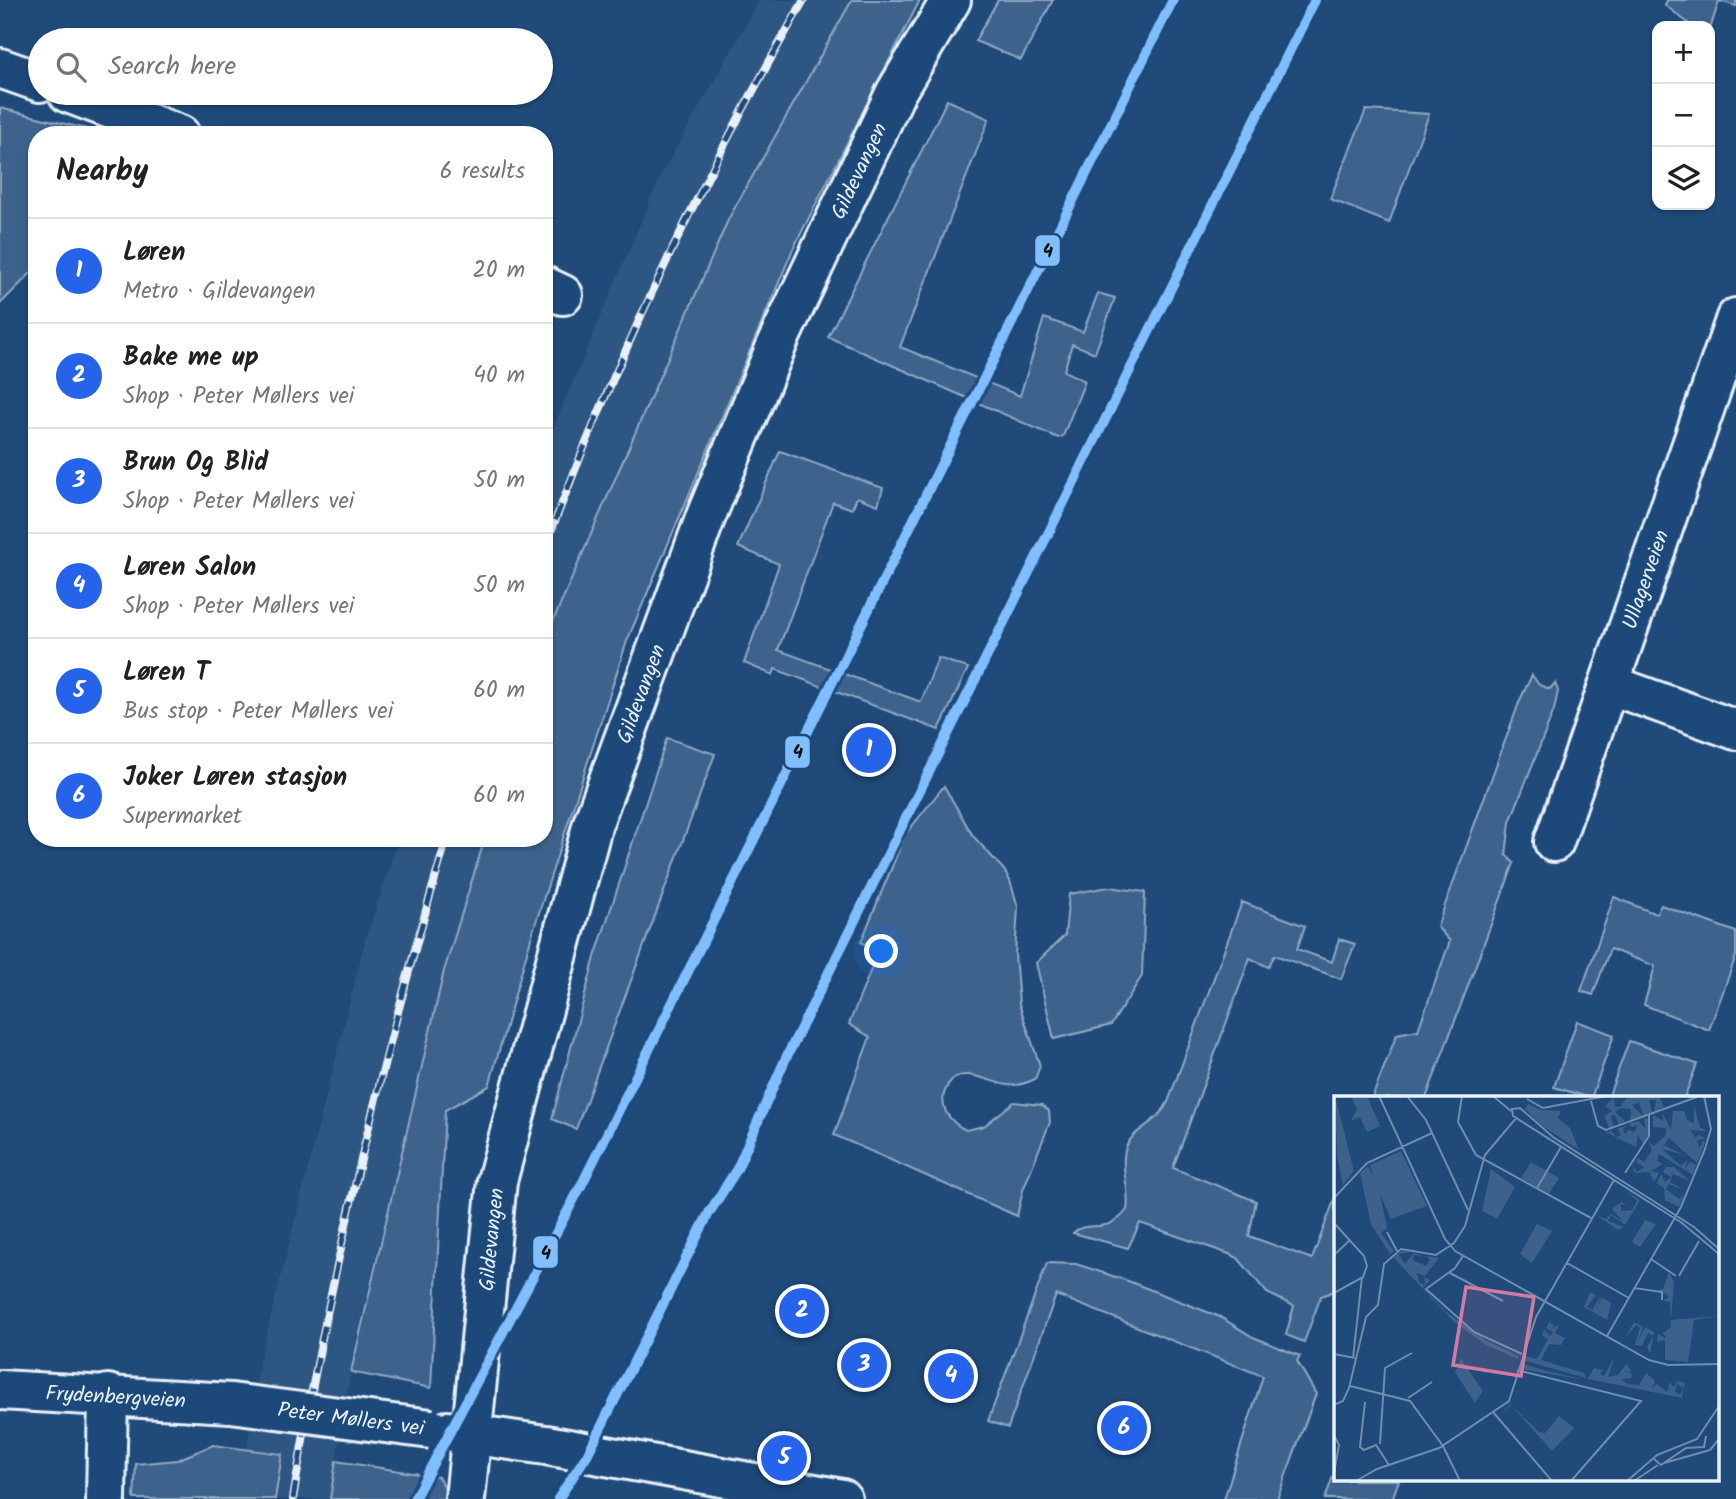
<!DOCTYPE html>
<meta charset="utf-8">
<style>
:root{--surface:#fff;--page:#f2f2f2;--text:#202124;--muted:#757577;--line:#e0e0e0;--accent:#2563eb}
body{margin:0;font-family:Kalam,sans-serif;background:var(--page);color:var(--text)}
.controls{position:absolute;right:21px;top:21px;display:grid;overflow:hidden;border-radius:14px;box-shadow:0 2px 5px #0004}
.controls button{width:63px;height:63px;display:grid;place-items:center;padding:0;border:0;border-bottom:2px solid var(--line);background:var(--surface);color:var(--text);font:35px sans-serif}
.you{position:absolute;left:882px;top:952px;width:24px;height:24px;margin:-18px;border:5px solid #fff;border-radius:50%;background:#1a73e8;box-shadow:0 0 0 10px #1a73e833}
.badge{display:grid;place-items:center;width:46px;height:46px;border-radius:50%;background:var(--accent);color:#fff;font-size:23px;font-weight:700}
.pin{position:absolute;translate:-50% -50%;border:4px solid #fff;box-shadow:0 2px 7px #0006}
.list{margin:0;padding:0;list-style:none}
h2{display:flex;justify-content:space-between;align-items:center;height:91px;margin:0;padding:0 28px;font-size:30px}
h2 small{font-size:23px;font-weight:400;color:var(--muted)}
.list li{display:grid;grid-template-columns:46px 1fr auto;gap:21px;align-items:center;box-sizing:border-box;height:105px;padding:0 28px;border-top:2px solid var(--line)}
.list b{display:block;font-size:26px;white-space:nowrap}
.list p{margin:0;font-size:23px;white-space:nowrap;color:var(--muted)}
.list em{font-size:23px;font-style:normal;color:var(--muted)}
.icon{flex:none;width:38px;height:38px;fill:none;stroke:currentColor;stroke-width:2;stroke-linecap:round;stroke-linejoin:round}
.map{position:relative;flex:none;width:1736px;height:1499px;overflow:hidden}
.search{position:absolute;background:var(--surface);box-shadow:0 2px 5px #0004;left:28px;top:28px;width:525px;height:77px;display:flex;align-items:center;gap:18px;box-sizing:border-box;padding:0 24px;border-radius:38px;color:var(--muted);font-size:26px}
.panel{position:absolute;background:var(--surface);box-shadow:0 2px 5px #0004;left:28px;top:126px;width:525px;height:721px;border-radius:28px}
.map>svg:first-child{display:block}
</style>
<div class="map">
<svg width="1736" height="1499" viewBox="0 0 1736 1499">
<rect width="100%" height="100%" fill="#1f4a7a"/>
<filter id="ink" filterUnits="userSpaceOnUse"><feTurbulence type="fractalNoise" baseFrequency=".0143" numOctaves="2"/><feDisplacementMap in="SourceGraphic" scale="14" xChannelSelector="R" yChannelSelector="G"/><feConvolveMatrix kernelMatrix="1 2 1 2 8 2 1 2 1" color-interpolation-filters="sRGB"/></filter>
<g filter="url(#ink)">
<g fill="#2e5683">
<polygon points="760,0 852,0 729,218 544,645 544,450 661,175"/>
<polygon points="399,838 485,838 444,971 354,1349 330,1499 240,1499 259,1364 365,941"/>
</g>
<g fill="#3c628c" stroke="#92aac2" stroke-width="2">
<polygon points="852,0 920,0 793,249 627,641 533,931 489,1086 445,1110 431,1388 351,1372 444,971 485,838 544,838 544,645 547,635 729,218"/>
<polygon points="998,0 1053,0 1021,60 975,41"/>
<polygon points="1667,0 1736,0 1736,6 1719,1 1710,29 1692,26 1665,5"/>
<polygon points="947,100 989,119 900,347 1020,396 1044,318 1083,332 1098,293 1115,298 1095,353 1072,344 1064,371 1085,381 1063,436 1058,438 828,337"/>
<polygon points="0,108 111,135 37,135 37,267 0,304"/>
<polygon points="1366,110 1429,114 1389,223 1330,199"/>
<polygon points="780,451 883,488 878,505 857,497 852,509 833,502 778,650 921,702 938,658 968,668 939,730 775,669 773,675 744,663 779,564 738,547"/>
<polygon points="1532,675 1539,685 1550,689 1555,683 1558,691 1554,710 1510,822 1506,855 1514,863 1426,1098 1372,1098 1397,1034 1418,1030 1450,941 1437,927 1520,700"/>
<polygon points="667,738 715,754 576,1129 552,1119 595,957"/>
<path d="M944,786l29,50 31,34 6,11 8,26 -3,47 4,50 21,62 -5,13c-8,4 -18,7 -27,6 -20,-2 -52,-25 -63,6 -3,7 -2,14 1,21 5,9 11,14 20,18l18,-4 30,-24 28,3 7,6 1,11 -27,68 -6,26 -183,-81 36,-98 -21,-13 29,-72 -17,-10 44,-107z"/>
<polygon points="1109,887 1145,892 1142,976 1111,1025 1054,1039 1036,963 1065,935 1069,894"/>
<polygon points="1614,897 1656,914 1661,905 1736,932 1736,956 1709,1030 1644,1005 1655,966 1610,949 1593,995 1581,991"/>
<path d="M1242,902l63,24 -8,23 35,13 7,-23 16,5 -14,35 -66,-24 -7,12 -18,-9 -77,210 83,33 -7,35 63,23 23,-61v93l-14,5 -17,46 -18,-7 8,-29 -27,-13 -29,-35 -9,-4 -89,-31 -12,25 -55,-15c15,-14 34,3 54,-23 4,-22 -9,-45 0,-65 8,-17 30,-21 41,-43z"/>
<polygon points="1577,1021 1614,1035 1591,1098 1554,1087"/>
<polygon points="1629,1041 1697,1064 1684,1098 1608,1098"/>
<polygon points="1047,1263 1076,1264 1128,1281 1220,1317 1253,1337 1300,1356 1297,1361 1316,1394 1277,1499 1224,1499 1263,1376 1056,1295 1008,1428 988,1421"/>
<polygon points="213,1445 282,1454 275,1499 134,1499 136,1464 177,1460"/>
<polygon points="336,1461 438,1477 446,1489 445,1499 330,1499"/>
<polygon points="1335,1471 1335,1480 1399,1480 1392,1499 1325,1499"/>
</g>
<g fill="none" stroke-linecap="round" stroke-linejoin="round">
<g stroke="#e8f1f8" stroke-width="44">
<g id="minor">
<polyline points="0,68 40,82"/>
<polyline points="68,93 180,135"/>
<polyline points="544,286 563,295"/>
<polyline points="1611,685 1736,730"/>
<path id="s1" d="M1554,842l182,-524"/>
<path id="s2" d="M0,1390l231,13"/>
<polyline points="447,1431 546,1445 842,1499"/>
<polyline points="106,1499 108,1394"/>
<path id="s3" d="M465,1499l32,-318 96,-358 113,-307 74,-179 116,-245 55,-92"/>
</g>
</g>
<use href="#minor" stroke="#1f4a7a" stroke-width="38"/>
<g stroke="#e8f1f8" stroke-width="8">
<g id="rail">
<path d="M544,550c71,-190 159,-375 260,-550"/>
<path d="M293,1499c36,-222 90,-446 154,-661"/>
</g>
</g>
<use href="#rail" stroke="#1f4a7a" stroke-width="5" stroke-dasharray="16" stroke-linecap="butt"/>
<g stroke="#e8f1f8" stroke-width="44" stroke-linecap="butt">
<g id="minor-bridge">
<path id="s4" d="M231,1403l200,26"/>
</g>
</g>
<use href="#minor-bridge" stroke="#1f4a7a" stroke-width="38"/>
<g stroke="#1f4a7a" stroke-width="16">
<g id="metro-1">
<polyline points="414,1499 581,1186 1173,0"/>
<polyline points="558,1499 587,1455 709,1213 737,1169 785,1060 1315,0"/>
</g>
</g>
<use href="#metro-1" stroke="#80beff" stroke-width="10"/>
</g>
</g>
<g text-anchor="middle" stroke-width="7" stroke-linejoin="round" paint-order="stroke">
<g font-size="21" fill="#e8f1f8" stroke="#1f4a7a">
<text dy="7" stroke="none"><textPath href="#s3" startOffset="1395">Gildevangen</textPath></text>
<text dy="7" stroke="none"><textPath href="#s1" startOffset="278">Ullagerveien</textPath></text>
<text dy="7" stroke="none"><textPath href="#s3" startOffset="828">Gildevangen</textPath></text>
<text dy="7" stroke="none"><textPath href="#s3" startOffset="261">Gildevangen</textPath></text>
<text dy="7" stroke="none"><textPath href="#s2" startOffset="116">Frydenbergveien</textPath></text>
<text dy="7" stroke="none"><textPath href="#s4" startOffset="121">Peter Møllers vei</textPath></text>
</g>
</g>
<g transform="translate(1334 1096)">
<rect width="385" height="385" fill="#1f4a7a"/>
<path d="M1,0l19,75 -11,14 -6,-28zM17,0h16l13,30 -13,6 -7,-15 -9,4 6,-12zM294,0h31l5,11 -10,5 2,-12h-7l3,12 -8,4 -5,-13 -7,2 11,11 -13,5 1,-12 -10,-1 -6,4 10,9 -6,4 -4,-10 -4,1 3,11 -5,1 -5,-12 8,-5 -7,-5 9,-9 1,10h5zM194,8l13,6 20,1 -3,7 12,10 9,22 -38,-25 -16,-16zM360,10l6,21 7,4 -17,-1 6,8 2,-3 9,4 -10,1 2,8 4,-7 2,2 -8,20 -28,-25 -5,7 20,10 -22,-6 19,17 6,-6 -2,9 5,-7 6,3 -3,10 -34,-21 -2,7 6,3 -12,7 8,2 -5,9 -5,-10 -12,1 -3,-1 -1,-6 4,6 7,-5 -8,-5 2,-4 6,4 8,-12 -4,-9 6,5 12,-11v-7l-13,-1v-12l10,6 -1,-9 9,18 2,-19h11l3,9 7,3zM310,22l4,1v16l-5,9 -5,-9 -2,12 -31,-15 7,-1 4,6 5,-2 -4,-6 11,-4 -5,4 2,5 4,-4 5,2 4,-7 -7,2 -2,-3 9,-3 7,7zM67,55l26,55 -36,13 -11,-25 7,34 -6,5 13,18 -4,3 -19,-30 -11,-51 8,-7 6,11 -4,-12zM197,66l28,16 -10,16 -28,-16zM332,71h8l16,14 -17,-7 -3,8 14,8 -15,-6 -3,5 13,10 5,-5 -5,13 -14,-7 -1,-12 -7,-5 4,-9 4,8 6,-5 -8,-5zM157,73l24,18 -18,32 -15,-8zM293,96l13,8 -15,25 -14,-10 -3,6 16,6 -6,3 -22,-15 10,4 5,-5 12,7 -11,-12 10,-7 5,4 -6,-2v7l11,-1 5,-9zM311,124l11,4 -16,23 -8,-5zM203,128l15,7 -20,32 -12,-9zM68,155l10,1 -13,2 6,10 9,-11 10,4 -10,-2 -1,5 13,6 4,-6 -4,-4 13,2 -14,18 -8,-3 2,9 6,3 -1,-8 6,3 -7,8 22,23 42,30 32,15 -1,3 -32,-14 -32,-23 -61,-65zM335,176l5,10 -3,38 48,-4 -25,4 -6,42 -23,-2v-20l-8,2 1,-8 9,5 -4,-6 8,-6 -1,-25 -7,-1 6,-5 -11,-5 5,-2zM256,196l6,3 -9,12 5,3 8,-13 1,1 -7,14 8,-14 9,5 -4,17 -23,-13zM218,222l-2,5 5,3 -5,3 9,-4 -4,8 10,5 -4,7 -12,-1 -8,16 43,13 2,5 -64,-18 2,-4 13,3 11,-20 -6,-4 2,-5 6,6 3,-4 -7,-4zM300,226l9,5 -5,15 7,-15 9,5 -4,22 -3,-7 6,-11 -5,-3 -6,13 -7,-1 5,-17 -4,-3 -12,15zM281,260l-7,21 10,-2 9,-11 4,8 -7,-2 8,4 -1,4 -10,1 7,5 11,1 7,-12 9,8 -3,7 5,-4 10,8 3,-10 3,5 5,-6 7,2 -1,5 -7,-4 -2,8 5,3 3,-7 -1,10 -94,-19 6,-11 9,2 -3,4 4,2zM127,263l22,32 -8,12 -20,-31zM187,267l22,7 42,10 -64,-11zM176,308l29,28 6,1 14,-17 15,12 -22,23 -41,-46 -12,11z" fill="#3c628c"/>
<path fill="none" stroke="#6f8dac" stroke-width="2" d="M45,0l66,143 10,12 194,109 19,5 51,-1M73,0l19,24 42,90M128,0l-4,26 18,33 115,63M159,0l18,15M193,3l16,9 64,-12M257,5l7,25 8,4 91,-33M291,77l24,-37v-21M203,92l24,-41M0,102l33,-35 65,-30M0,127l30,33 3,10 -4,11 -29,16M53,136l10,19M385,153l-25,-22 -141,-90 -33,-29 -8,1 1,7 169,107 37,31M0,159l16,-15M129,160l-8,12 -29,21 48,43 48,22M317,163l25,17M233,167l62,35M116,177l53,28M345,180l20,-35M300,192l28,4v8M273,240l74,-129 24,-58 6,-20 -7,-33M0,258l21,4M19,262l9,-81M183,274l124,31 -70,80M16,290l60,15 33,45 17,35M74,302l24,-16M31,306l-5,45 4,3 12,-5 13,20M0,309l9,-4 6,-13 17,-71 12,-12 6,-41 17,-15 35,6 18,-12 11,-17 20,-71 32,-38M159,316l59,69M0,339l5,10 -5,28M46,348l5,-76 27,-15M320,363l7,6 25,-17 18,-1 2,-11M330,367l46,-13 9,-11M22,385l21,-12 62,-21 70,-47 27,-84 78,-137M293,385l30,-26 40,-16 22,-33M300,385l24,-16"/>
<path fill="#d37aa2" fill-opacity="0.15" stroke="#d37aa2" stroke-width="3.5" d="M132,191l68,10 -13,79 -68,-11z"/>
<rect width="385" height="385" fill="none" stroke="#e8f1f8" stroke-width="3.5"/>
</g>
<g stroke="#1f4a7a" stroke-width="2.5">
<rect x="1034" y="234" width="27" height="33" rx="7" fill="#80beff"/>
<rect x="784" y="735" width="27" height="34" rx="7" fill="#80beff"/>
<rect x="532" y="1235" width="27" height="34" rx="7" fill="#80beff"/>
</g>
<g font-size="19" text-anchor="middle" font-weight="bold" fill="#111">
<text x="1048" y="257">4</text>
<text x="798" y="758">4</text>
<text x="546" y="1259">4</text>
</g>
</svg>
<div class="controls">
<button>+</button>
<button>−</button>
<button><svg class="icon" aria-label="layers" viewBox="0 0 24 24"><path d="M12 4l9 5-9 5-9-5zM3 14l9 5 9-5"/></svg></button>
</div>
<div class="you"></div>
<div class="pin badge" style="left:869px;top:750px">1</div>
<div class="pin badge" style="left:802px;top:1311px">2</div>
<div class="pin badge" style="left:864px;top:1365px">3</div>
<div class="pin badge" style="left:951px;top:1376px">4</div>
<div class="pin badge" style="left:784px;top:1458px">5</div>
<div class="pin badge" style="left:1124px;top:1428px">6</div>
<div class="search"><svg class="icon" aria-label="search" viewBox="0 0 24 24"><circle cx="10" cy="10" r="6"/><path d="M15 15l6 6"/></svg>Search here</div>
<section class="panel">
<h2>Nearby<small>6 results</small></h2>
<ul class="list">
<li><span class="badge">1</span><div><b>Løren</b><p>Metro · Gildevangen</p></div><em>20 m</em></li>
<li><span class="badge">2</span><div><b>Bake me up</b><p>Shop · Peter Møllers vei</p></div><em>40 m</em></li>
<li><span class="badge">3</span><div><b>Brun Og Blid</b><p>Shop · Peter Møllers vei</p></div><em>50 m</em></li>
<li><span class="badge">4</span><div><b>Løren Salon</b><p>Shop · Peter Møllers vei</p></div><em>50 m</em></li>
<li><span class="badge">5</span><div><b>Løren T</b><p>Bus stop · Peter Møllers vei</p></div><em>60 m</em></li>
<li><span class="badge">6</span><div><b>Joker Løren stasjon</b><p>Supermarket</p></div><em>60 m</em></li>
</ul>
</section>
</div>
